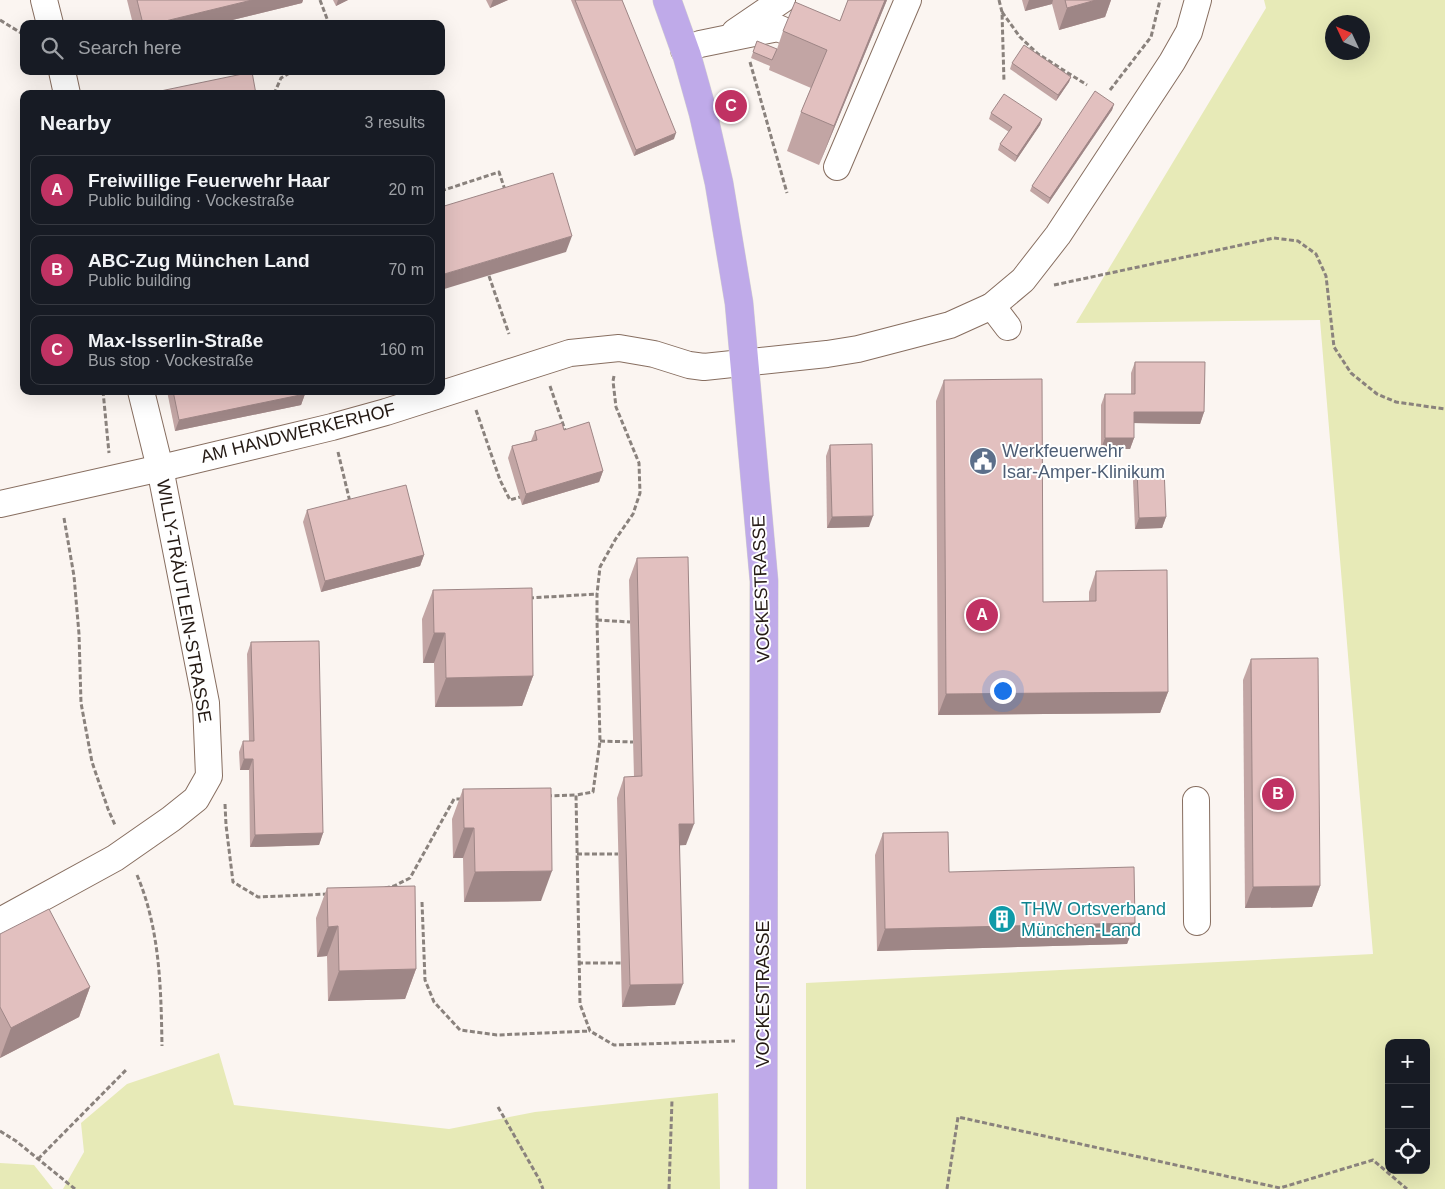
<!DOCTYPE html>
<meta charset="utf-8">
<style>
:root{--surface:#171b24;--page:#242831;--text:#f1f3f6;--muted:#9ea1a6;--line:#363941;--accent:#c03263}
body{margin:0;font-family:Helvetica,sans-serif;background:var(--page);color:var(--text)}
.controls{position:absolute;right:15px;bottom:15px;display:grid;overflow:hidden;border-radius:10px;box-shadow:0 5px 20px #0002}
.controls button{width:45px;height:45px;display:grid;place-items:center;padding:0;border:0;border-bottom:1px solid var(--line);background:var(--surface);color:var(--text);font:25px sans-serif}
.compass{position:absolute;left:1325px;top:15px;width:45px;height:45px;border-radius:50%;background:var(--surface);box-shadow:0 5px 20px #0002;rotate:314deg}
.you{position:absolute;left:1002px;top:690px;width:18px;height:18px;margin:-12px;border:4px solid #fff;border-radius:50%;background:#1a73e8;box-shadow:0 0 0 8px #1a73e833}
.badge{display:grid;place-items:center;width:32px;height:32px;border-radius:50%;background:var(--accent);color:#fff;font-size:16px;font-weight:700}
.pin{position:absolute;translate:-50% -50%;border:2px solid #fff;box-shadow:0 1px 5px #0006}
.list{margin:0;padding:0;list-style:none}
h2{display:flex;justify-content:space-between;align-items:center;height:65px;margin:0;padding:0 20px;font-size:21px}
h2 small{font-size:16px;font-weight:400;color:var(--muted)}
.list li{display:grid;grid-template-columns:32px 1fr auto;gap:15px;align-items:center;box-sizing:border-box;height:70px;margin:0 10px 10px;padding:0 10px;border:1px solid var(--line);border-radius:10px}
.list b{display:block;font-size:19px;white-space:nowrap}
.list p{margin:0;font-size:16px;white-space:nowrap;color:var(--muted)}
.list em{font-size:16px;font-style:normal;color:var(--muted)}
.icon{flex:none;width:28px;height:28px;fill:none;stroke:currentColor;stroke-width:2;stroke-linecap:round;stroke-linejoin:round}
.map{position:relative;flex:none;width:1445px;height:1189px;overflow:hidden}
.search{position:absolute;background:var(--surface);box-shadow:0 5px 20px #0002;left:20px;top:20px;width:425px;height:55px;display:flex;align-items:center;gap:12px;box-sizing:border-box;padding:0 18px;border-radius:10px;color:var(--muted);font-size:19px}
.panel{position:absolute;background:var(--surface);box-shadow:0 5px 20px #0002;left:20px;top:90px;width:425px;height:305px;border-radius:10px}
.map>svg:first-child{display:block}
</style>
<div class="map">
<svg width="1445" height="1189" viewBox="0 0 1445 1189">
<rect width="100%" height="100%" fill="#fbf5f1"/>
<g fill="#e7eab7" fill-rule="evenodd">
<path d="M1264,0h181v1189h-639v-206l567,-29 -53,-634 -244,3 190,-315zM1332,22h30v30h-30zM1389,1043h37v127h-37z"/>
<polygon points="219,1053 234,1105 449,1129 535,1112 718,1093 720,1189 63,1189 84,1152 81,1123 127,1084"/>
<polygon points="0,1163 34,1165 53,1189 0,1189"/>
</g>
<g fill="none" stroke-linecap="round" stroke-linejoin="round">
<g stroke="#876e60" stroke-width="28">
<g id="minor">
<polyline points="44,0 50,24"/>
<polyline points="735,32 782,0"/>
<polyline points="684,50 700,44 778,28 813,43"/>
<polyline points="62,71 67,94"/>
<polyline points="837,167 908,0"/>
<polyline points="992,306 1008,327"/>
<polyline points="0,504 174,465 332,427 386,412 570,353 619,348 654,354 689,365 704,367 827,354 858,349 950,325 992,306 1023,280 1058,235 1172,62 1189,32 1198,0"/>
<polyline points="1196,800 1197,922"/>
<polyline points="0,921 115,858 171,819 196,799 209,776 206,703 160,468 141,391"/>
</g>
</g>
<g stroke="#d3d1d0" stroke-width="29">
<polyline id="major" points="667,0 687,56 703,113 719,183 739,303 764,581 763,1189"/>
</g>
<g stroke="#8a827d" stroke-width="3" stroke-dasharray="5 2.5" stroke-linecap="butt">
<polyline points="320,0 329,24"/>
<polyline points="999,0 1002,12 1004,82"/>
<polyline points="1002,12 1020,37 1038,54 1087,85"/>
<polyline points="0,20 21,33 24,36"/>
<polyline points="750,62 787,193"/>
<polyline points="1110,90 1151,37 1160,0"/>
<polyline points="274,94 281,78 293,71"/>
<polyline points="441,191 499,172 505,190"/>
<polyline points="489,276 509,334"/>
<polyline points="1054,285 1274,238 1298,241 1316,254 1326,276 1334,347 1351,373 1377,394 1396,402 1445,409"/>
<polyline points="614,376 613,381 616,407 639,463 640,493 633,514 615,540 600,567 597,594 597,620 600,741 593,792 576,795 580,1004 590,1031 614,1045 735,1041"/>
<polyline points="550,386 566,433"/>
<polyline points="103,391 109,453"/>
<polyline points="476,410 500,480 510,500 520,497"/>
<polyline points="338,452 350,502"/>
<polyline points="64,518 74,576 79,634 81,703 92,762 108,809 115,825"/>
<polyline points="529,598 597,594"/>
<polyline points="597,620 630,622"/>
<polyline points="600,741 633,742"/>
<polyline points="547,796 576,795"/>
<polyline points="225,804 226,825 233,882 258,897 329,894"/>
<polyline points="577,854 618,854"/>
<path d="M137,875c23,54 24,113 25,171"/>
<polyline points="385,888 394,886 410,878 454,799 463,799"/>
<polyline points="422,902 425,980 434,1002 460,1030 497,1035 590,1031"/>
<polyline points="578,963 621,963"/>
<polyline points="498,1107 539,1179 543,1189"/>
<polyline points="0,1131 16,1141 75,1189"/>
<polyline points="38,1159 126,1070"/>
<polyline points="669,1189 672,1100"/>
<polyline points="947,1189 958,1117 1280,1188 1373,1160 1407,1189"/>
</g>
<use href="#minor" stroke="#fff" stroke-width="26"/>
<use href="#major" stroke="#bfaae9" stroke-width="28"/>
</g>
<g fill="#c2a5a4">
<polygon points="127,0 303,0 302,3 216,24 133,24"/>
<polygon points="333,0 348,0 336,6"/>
<polygon points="486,0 508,0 490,8"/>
<polygon points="571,0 622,0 674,139 634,156"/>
<polygon points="848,0 887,0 819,165 787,151 801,112 811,88 769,70 770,66 751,58 757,41 777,49 783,31 840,21"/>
<polygon points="1022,0 1111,0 1105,17 1059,30 1052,4 1025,11"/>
<polygon points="1012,63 1071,77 1069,82 1056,101 1010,69"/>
<polygon points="1114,104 1112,110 1048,204 1030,191 1032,186"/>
<polygon points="991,113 1042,119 1040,125 1015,162 998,150 1000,144 1009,132 989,119"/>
<polygon points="1135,362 1204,412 1200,424 1134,423 1134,438 1130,449 1101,449 1101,405 1105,394 1131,394 1131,373"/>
<polygon points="944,380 1043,602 1089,601 1089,592 1096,571 1168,692 1160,713 938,715 936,401"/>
<polygon points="167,391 304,391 305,394 301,405 175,431"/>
<polygon points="564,430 603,471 599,482 522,505 508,458 512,446 531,441 535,431"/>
<polygon points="830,445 869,527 827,528 826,456"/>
<polygon points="1137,469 1166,517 1162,528 1135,529 1133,481"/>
<polygon points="307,510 424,555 420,566 321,592 303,522"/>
<polygon points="637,558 686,845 680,845 675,1005 622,1007 617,798 624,777 634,777 629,580"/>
<polygon points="433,590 533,676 522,706 435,707 434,663 423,663 422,619"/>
<polygon points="251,642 323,833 319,845 250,847 249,770 240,770 239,752 243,741 249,741 247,654"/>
<polygon points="1251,659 1320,886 1312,907 1245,908 1243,680"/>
<polygon points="463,789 541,901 464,902 463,858 453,858 452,819"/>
<polygon points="883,833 949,872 1135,923 1127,944 877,951 875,855"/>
<polygon points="327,888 416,969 405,999 328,1001 327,956 317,957 316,918"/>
<polygon points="0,934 90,987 79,1017 0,1058"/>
</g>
<g fill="#9e8686">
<polygon points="252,0 303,0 302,3 216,24 153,24"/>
<polygon points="338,0 348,0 336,6"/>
<polygon points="493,0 508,0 490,8"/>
<polygon points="885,0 887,0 819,165 834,126"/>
<polygon points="1029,0 1053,0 1052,4 1025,11"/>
<polygon points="1096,0 1111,0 1105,17 1059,30 1067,8"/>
<polygon points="1071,77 1069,82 1056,101 1058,95"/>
<polygon points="1114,104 1112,110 1048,204 1050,198"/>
<polygon points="1042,119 1040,125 1015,162 1017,156"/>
<polygon points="676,133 674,139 634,156 636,150"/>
<polygon points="572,236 566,252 441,290 441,275"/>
<polygon points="305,394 301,405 175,431 179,420"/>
<polygon points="1134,412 1204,412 1200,424 1130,423"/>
<polygon points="1105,438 1134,438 1130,449 1101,449"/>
<polygon points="603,471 599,482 522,505 526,494"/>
<polygon points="873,516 869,527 827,528 832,517"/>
<polygon points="1166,517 1162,528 1135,529 1139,518"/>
<polygon points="424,555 420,566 321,592 325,581"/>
<polygon points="434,633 445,633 434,663 423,663"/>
<polygon points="533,676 522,706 435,707 446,678"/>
<polygon points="1168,692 1160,713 938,715 946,694"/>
<polygon points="244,759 253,759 249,770 240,770"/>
<polygon points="679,824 694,824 686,845 671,846"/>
<polygon points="464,828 474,828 463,858 453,858"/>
<polygon points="323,833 319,845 250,847 255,835"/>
<polygon points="552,871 541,901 464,902 475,872"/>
<polygon points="1320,886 1312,907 1245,908 1253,887"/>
<polygon points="1135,923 1127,944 877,951 885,929"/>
<polygon points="338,926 327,956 317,957 328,927"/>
<polygon points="416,969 405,999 328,1001 339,971"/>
<polygon points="683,984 675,1005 622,1007 630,985"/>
<polygon points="90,987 79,1017 0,1058 11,1028"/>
</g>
<g fill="#e2c0bf" stroke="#9e8686">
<polygon points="137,0 252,0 153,24 143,24"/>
<polygon points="575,0 622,0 676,133 636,150"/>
<polygon points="848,0 885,0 834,126 801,112 827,50 783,31 795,2 840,21"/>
<polygon points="1065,0 1096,0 1067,8"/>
<polygon points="757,41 777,49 772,60 753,52"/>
<polygon points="1024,45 1071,77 1058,95 1012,63"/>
<polygon points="252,72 256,94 146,94"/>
<polygon points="1095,91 1114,104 1050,198 1032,186"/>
<polygon points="1004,94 1042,119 1017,156 1000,144 1012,127 991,113"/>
<polygon points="553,173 572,236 441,275 441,207"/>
<polygon points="1135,362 1205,362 1204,412 1134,412 1134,438 1105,438 1105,394 1135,394"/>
<polygon points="1042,379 1043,602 1096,601 1096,571 1167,570 1168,692 946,694 944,380"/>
<polygon points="173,391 304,391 305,394 179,420"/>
<polygon points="589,422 603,471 526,494 512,446 537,440 535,431 549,427 562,423 564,430"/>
<polygon points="872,444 873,516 832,517 830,445"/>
<polygon points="1164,468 1166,517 1139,518 1137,469"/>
<polygon points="406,485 424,555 325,581 307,510"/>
<polygon points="688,557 694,824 679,824 683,984 630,985 624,777 642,776 637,558"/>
<polygon points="532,588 533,676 446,678 445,633 434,633 433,590"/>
<polygon points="319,641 323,833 255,835 253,759 244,759 243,741 254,741 251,642"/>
<polygon points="1318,658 1320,886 1253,887 1251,659"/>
<polygon points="551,788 552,871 475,872 474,828 464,828 463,789"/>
<polygon points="948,832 949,872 1134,867 1135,923 885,929 883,833"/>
<polygon points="415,886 416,969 339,971 338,926 328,927 327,888"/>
<polygon points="49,909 90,987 11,1028 0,1007 0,934"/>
</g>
<defs>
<g id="civic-disc" transform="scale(1.4375)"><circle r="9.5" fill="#5c6f8a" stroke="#fff"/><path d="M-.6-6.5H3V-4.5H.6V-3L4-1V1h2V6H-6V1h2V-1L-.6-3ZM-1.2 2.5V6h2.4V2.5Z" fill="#fff"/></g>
<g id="building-disc" transform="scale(1.4375)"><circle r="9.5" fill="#0f9aa8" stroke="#fff"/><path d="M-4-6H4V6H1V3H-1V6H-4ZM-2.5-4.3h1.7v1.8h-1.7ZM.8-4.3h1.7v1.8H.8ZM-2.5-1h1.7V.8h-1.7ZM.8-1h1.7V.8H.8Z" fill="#fff"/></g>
</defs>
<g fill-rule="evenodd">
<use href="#civic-disc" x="983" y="461"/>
<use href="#building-disc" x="1002" y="919"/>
</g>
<g text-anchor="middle" stroke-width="4" stroke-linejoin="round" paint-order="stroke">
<g font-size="18" fill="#241a14" stroke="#fff">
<text transform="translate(298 433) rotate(-14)" y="6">AM HANDWERKERHOF</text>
<text transform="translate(761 589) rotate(-92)" y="6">VOCKESTRASSE</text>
<text transform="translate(184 601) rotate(80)" y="6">WILLY-TRÄUTLEIN-STRASSE</text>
<text transform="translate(763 994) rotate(-90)" y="6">VOCKESTRASSE</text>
</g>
<g font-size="18" fill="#4e5e75" stroke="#fff" text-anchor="start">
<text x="1002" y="457">Werkfeuerwehr<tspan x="1002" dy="21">Isar-Amper-Klinikum</tspan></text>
</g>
<g font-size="18" fill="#0d838f" stroke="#fff" text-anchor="start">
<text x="1021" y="915">THW Ortsverband<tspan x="1021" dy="21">München-Land</tspan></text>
</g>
</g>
</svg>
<div class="controls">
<button>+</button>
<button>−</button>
<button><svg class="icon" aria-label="locate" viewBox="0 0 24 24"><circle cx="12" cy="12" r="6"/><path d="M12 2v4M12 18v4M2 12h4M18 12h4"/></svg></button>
</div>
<svg class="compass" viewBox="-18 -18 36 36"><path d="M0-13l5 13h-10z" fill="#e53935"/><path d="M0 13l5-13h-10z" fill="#9ea1a6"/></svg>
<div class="you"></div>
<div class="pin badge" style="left:982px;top:615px">A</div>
<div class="pin badge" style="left:1278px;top:794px">B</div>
<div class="pin badge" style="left:731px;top:106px">C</div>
<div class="search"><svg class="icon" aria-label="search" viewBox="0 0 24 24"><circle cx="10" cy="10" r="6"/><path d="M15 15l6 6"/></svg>Search here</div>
<section class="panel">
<h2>Nearby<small>3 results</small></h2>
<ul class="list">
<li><span class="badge">A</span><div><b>Freiwillige Feuerwehr Haar</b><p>Public building · Vockestraße</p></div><em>20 m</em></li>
<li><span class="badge">B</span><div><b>ABC-Zug München Land</b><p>Public building</p></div><em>70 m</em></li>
<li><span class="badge">C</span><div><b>Max-Isserlin-Straße</b><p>Bus stop · Vockestraße</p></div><em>160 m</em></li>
</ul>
</section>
</div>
